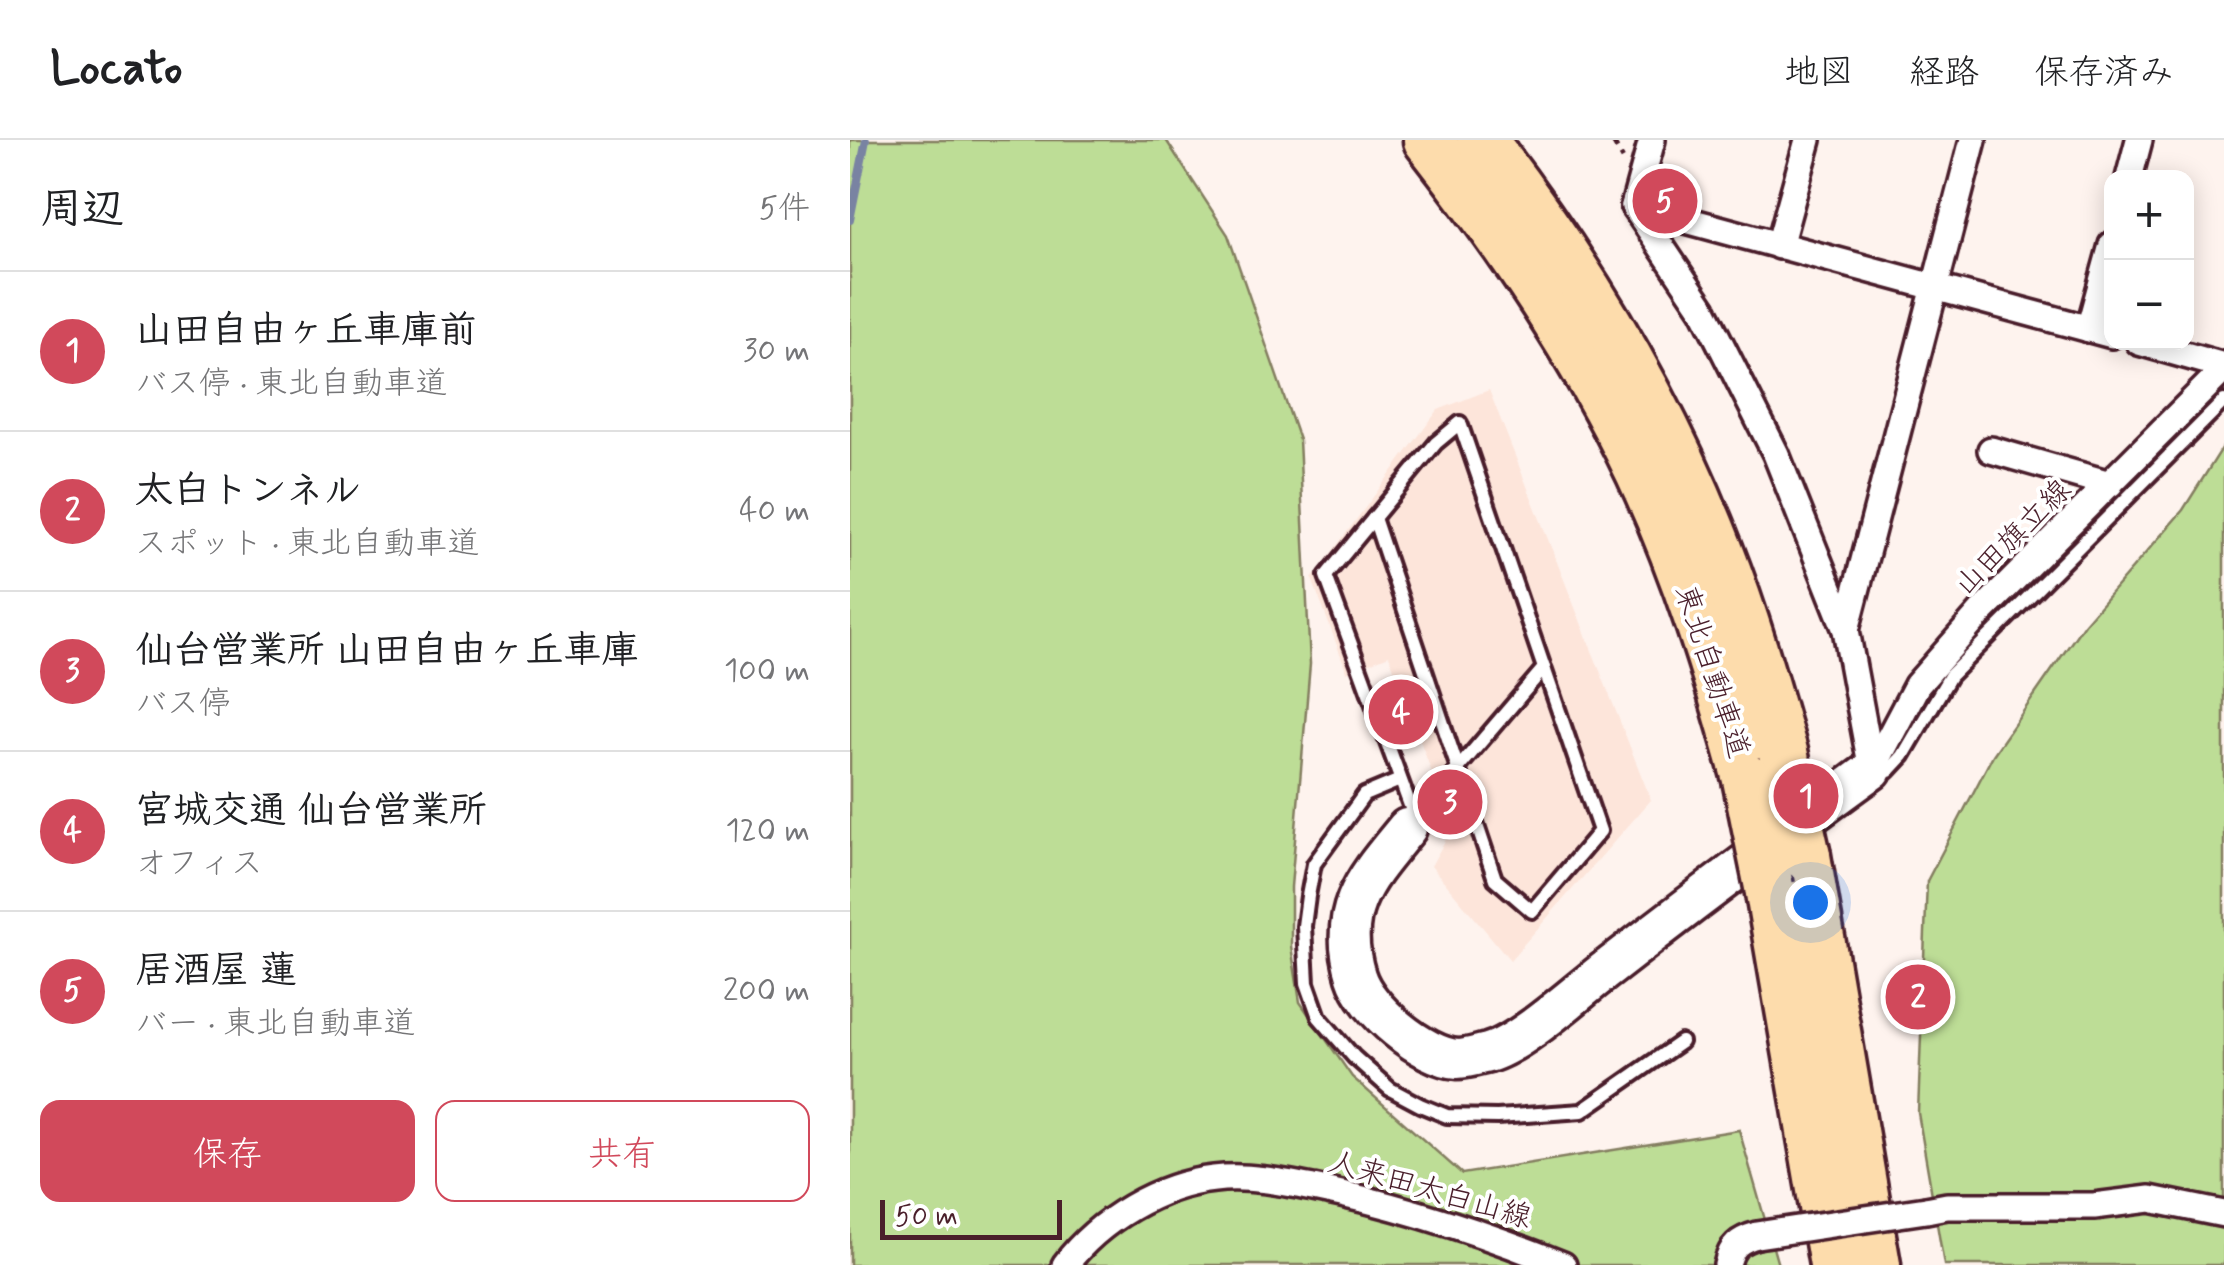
<!DOCTYPE html>
<html lang="ja">
<meta charset="utf-8">
<style>
:root{--surface:#fff;--page:#f2f2f2;--text:#202124;--muted:#757577;--line:#e0e0e0;--accent:#d1495b}
body{margin:0;font-family:Mynerve,"Klee One",sans-serif;background:var(--page);color:var(--text)}
.controls{position:absolute;right:30px;top:30px;display:grid;overflow:hidden;border-radius:20px;box-shadow:0 5px 25px #0003}
.controls button{width:90px;height:90px;display:grid;place-items:center;padding:0;border:0;border-bottom:2px solid var(--line);background:var(--surface);color:var(--text);font:50px sans-serif}
.scale{position:absolute;left:30px;bottom:25px;width:182px;box-sizing:border-box;padding-left:10px;border:5px solid #4a1f2b;border-top:0;font-size:28px;line-height:35px;white-space:nowrap;color:#4a1f2b;-webkit-text-stroke:8px #fff;paint-order:stroke}
.you{position:absolute;left:960px;top:762px;width:35px;height:35px;margin:-25px;border:8px solid #fff;border-radius:50%;background:#1a73e8;box-shadow:0 0 0 15px #1a73e833}
.badge{display:grid;place-items:center;width:65px;height:65px;border-radius:50%;background:var(--accent);color:#fff;font-size:32px;font-weight:700}
.pin{position:absolute;translate:-50% -50%;border:5px solid #fff;box-shadow:0 2px 10px #0006}
.list{margin:0;padding:0;list-style:none}
h2{display:flex;justify-content:space-between;align-items:center;height:130px;margin:0;padding:0 40px;font-size:42px}
h2 small{font-size:32px;font-weight:400;color:var(--muted)}
.list li{display:grid;grid-template-columns:65px 1fr auto;gap:30px;align-items:center;box-sizing:border-box;height:160px;padding:0 40px;border-top:2px solid var(--line)}
.list b{display:block;font-size:38px;white-space:nowrap}
.list p{margin:0;font-size:32px;white-space:nowrap;color:var(--muted)}
.list em{font-size:32px;font-style:normal;color:var(--muted)}
.actions{display:flex;gap:20px;padding:30px 40px}
.actions a{flex:1;padding:22px 0;border:2px solid var(--accent);border-radius:20px;text-align:center;font-size:35px;color:var(--accent)}
.actions .main{background:var(--accent);color:#fff}
.map{position:relative;flex:none;width:1374px;height:1125px;overflow:hidden}
header{display:flex;align-items:center;gap:60px;box-sizing:border-box;height:140px;padding:0 50px;background:var(--surface);border-bottom:2px solid var(--line)}
header strong{font-size:48px}
nav{display:flex;gap:55px;margin-inline-start:auto;font-size:35px}
main{display:flex}
aside{flex:1;background:var(--surface)}
.map>svg:first-child{display:block}
</style>
<header>
<strong>Locato</strong>
<nav><a>地図</a><a>経路</a><a>保存済み</a></nav>
</header>
<main>
<aside>
<h2>周辺<small>5件</small></h2>
<ul class="list">
<li><span class="badge">1</span><div><b>山田自由ヶ丘車庫前</b><p>バス停 · 東北自動車道</p></div><em>30 m</em></li>
<li><span class="badge">2</span><div><b>太白トンネル</b><p>スポット · 東北自動車道</p></div><em>40 m</em></li>
<li><span class="badge">3</span><div><b>仙台営業所 山田自由ヶ丘車庫</b><p>バス停</p></div><em>100 m</em></li>
<li><span class="badge">4</span><div><b>宮城交通 仙台営業所</b><p>オフィス</p></div><em>120 m</em></li>
<li><span class="badge">5</span><div><b>居酒屋 蓮</b><p>バー · 東北自動車道</p></div><em>200 m</em></li>
</ul>
<div class="actions"><a class="main">保存</a><a>共有</a></div>
</aside>
<div class="map">
<svg width="1374" height="1125" viewBox="0 0 1374 1125">
<rect width="100%" height="100%" fill="#fef3ee"/>
<filter id="ink" filterUnits="userSpaceOnUse"><feTurbulence type="fractalNoise" baseFrequency=".01" numOctaves="2"/><feDisplacementMap in="SourceGraphic" scale="20" xChannelSelector="R" yChannelSelector="G"/><feConvolveMatrix kernelMatrix="1 2 1 2 8 2 1 2 1" color-interpolation-filters="sRGB"/></filter>
<g filter="url(#ink)">
<polygon fill="#fde5da" points="639,250 801,660 660,820 581,726 602,688 539,515 497,532 462,439 588,270"/>
<g fill="#bddd96" stroke="#847e60" stroke-width="2.5">
<polygon points="0,0 316,0 378,95 449,300 460,524 441,747 441,806 450,862 502,937 612,1034 889,990 928,1125 0,1125"/>
<polygon points="1374,305 1374,1125 1094,1125 1068,973 1077,741 1143,615 1234,484 1333,370"/>
</g>
<g fill="none" stroke-linecap="round" stroke-linejoin="round">
<polyline stroke="#7983a2" stroke-width="8" points="0,80 16,0"/>
<g stroke="#4a1f2b" stroke-width="20">
<g id="lane">
<polyline points="524,378 645,739 682,771 750,691 694,528"/>
<polyline points="1028,631 1039,631 1053,616 1100,536 1374,261"/>
<polyline points="550,640 514,655 464,724 458,756 454,786 457,843 469,877 504,917 540,949 570,965 597,976 647,977 732,971 831,902"/>
<polyline points="559,686 694,528 610,283 586,303 476,436 565,679"/>
</g>
</g>
<g stroke="#4a1f2b" stroke-width="32">
<g id="street">
<polyline points="802,0 784,66 853,169 926,314 996,490 1022,630"/>
<polyline points="1279,38 1289,0"/>
<polyline points="784,66 1262,195"/>
<polyline points="929,106 958,0"/>
<polyline points="1239,189 1262,105"/>
<polyline points="1289,202 1374,226"/>
<polyline points="1141,310 1260,344"/>
<polyline points="996,490 1123,0"/>
<polyline points="1022,630 1067,545 1133,470 1374,229"/>
<polyline points="1076,1070 1097,1066 1244,1066 1300,1059 1374,1074"/>
<path d="M215,1125c34,-45 93,-80 149,-86 33,-4 68,3 99,9 87,17 168,44 250,77"/>
<path d="M877,1125c4,-19 12,-25 30,-30"/>
</g>
</g>
<g stroke="#4a1f2b" stroke-width="45">
<path id="secondary" d="M557,688c-39,48 -72,80 -51,148 10,33 67,81 102,83 9,0 21,-4 30,-6 35,-10 92,-64 123,-87 86,-67 173,-132 261,-196"/>
</g>
<g stroke="#4a1f2b" stroke-width="55">
<g id="highway">
<path d="M578,0c81,104 155,212 212,332 46,98 78,202 107,307"/>
<path d="M632,0c96,124 179,262 236,409 26,66 46,135 65,203"/>
<polyline points="956,716 1026,1125"/>
<polyline points="919,747 984,1125"/>
</g>
</g>
<polyline stroke="#4a1f2b" stroke-width="5" stroke-dasharray="10 8" stroke-linecap="butt" points="762,0 773,19"/>
<use href="#lane" stroke="#fff" stroke-width="12"/>
<use href="#street" stroke="#fff" stroke-width="25"/>
<use href="#secondary" stroke="#fff" stroke-width="38"/>
<use href="#highway" stroke="#fddcac" stroke-width="48"/>
<g stroke="#4a1f2b" stroke-width="32" stroke-linecap="butt">
<polyline id="street-bridge" points="907,1095 1076,1070"/>
</g>
<g stroke="#4a1f2b" stroke-width="55" stroke-linecap="butt">
<g id="highway-bridge">
<polyline points="933,612 956,716"/>
<polyline points="897,639 919,747"/>
</g>
</g>
<use href="#street-bridge" stroke="#fff" stroke-width="25"/>
<use href="#highway-bridge" stroke="#fddcac" stroke-width="48"/>
</g>
</g>
<g text-anchor="middle" stroke-width="8" stroke-linejoin="round" paint-order="stroke">
<g font-size="30" fill="#4a1f2b" stroke="#fff">
<text transform="translate(1162 397) rotate(-45)" y="10">山田旗立線</text>
<text transform="translate(863 531) rotate(72)" y="10">東北自動車道</text>
<text transform="translate(580 1049) rotate(16)" y="10">人来田太白山線</text>
</g>
</g>
</svg>
<div class="controls">
<button>+</button>
<button>−</button>
</div>
<div class="scale">50 m</div>
<div class="you"></div>
<div class="pin badge" style="left:956px;top:656px">1</div>
<div class="pin badge" style="left:1068px;top:857px">2</div>
<div class="pin badge" style="left:600px;top:662px">3</div>
<div class="pin badge" style="left:551px;top:572px">4</div>
<div class="pin badge" style="left:815px;top:61px">5</div>
</div>
</main>
